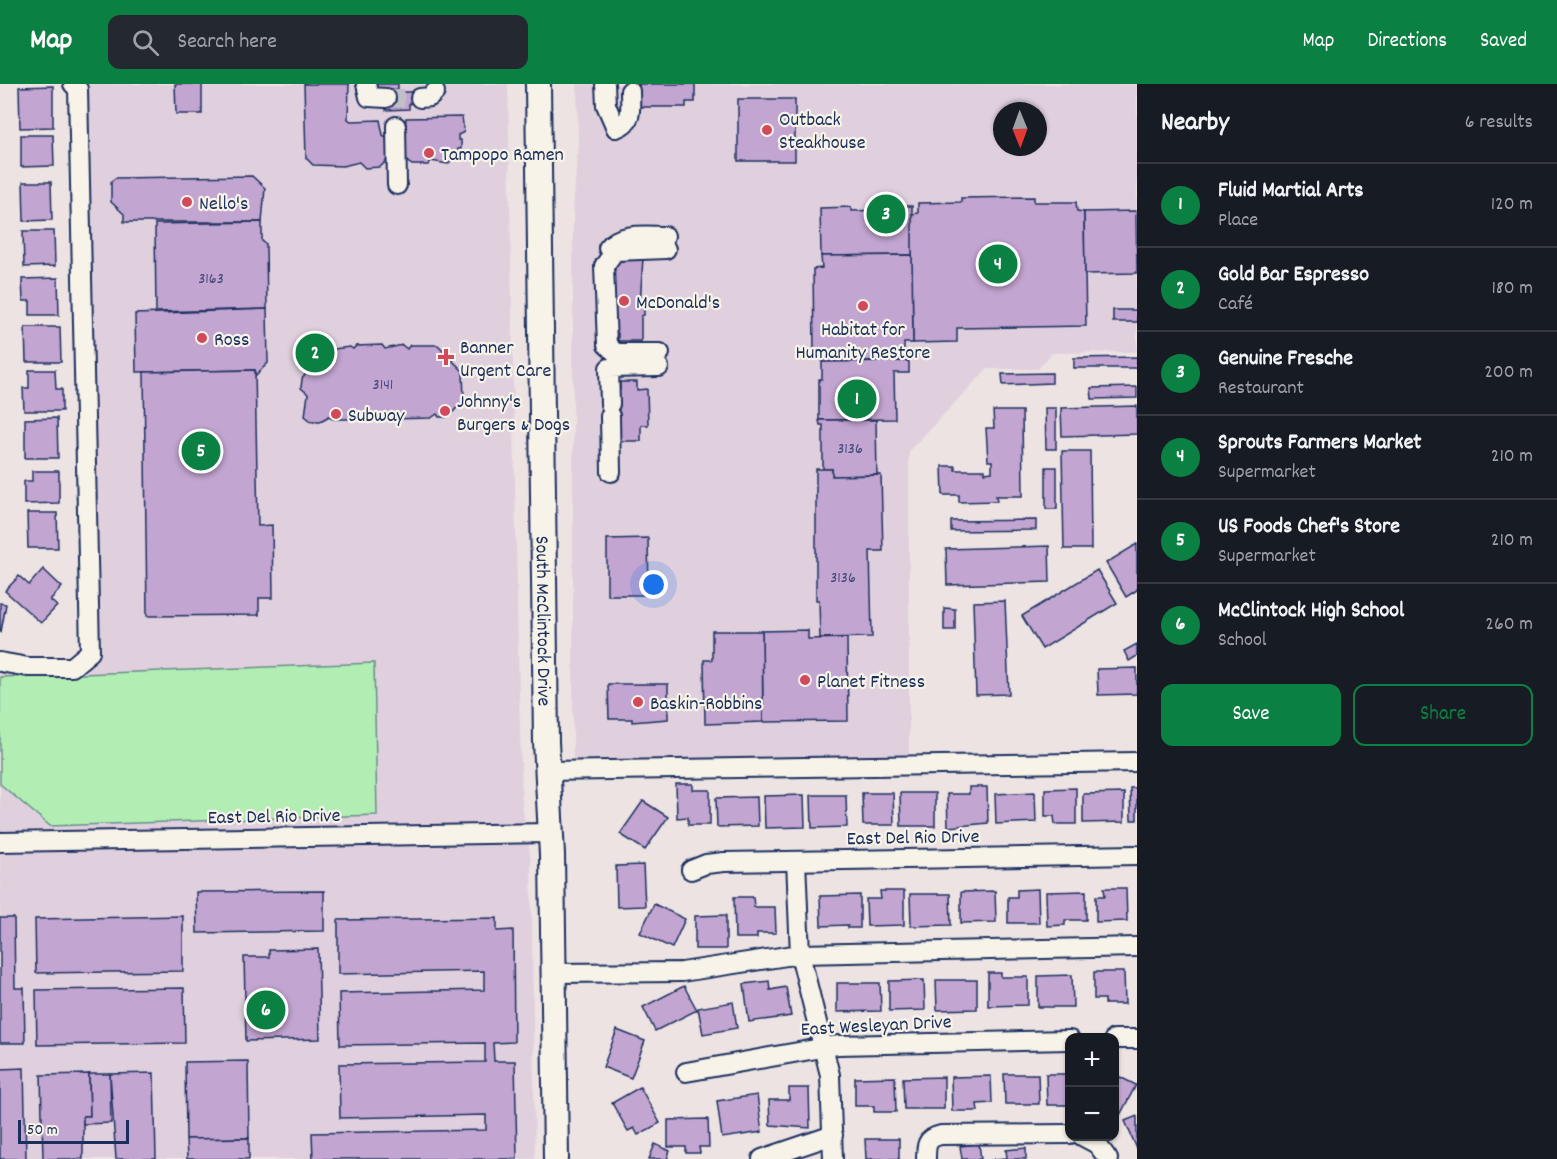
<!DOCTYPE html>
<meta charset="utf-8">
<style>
:root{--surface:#171b24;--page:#242831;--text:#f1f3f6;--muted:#9ea1a6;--line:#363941;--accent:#0b8043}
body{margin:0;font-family:Dekko,sans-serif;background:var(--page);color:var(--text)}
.controls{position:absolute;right:18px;bottom:18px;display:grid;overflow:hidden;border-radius:12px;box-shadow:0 2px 4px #0004}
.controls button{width:54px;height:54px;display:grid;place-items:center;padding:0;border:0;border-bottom:2px solid var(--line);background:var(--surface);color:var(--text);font:30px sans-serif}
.compass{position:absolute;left:993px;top:18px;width:54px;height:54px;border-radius:50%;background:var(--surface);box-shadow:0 2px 4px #0004;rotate:179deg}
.scale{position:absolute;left:18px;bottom:15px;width:111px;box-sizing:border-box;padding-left:6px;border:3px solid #1b2f5e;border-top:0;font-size:16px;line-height:21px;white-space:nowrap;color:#1b2f5e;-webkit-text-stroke:4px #f7f3e8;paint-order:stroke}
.you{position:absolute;left:654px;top:501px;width:21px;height:21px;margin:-15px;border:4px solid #fff;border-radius:50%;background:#1a73e8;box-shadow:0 0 0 9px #1a73e833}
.badge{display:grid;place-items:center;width:39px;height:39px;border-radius:50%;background:var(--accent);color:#fff;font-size:20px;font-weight:700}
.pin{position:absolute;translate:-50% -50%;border:3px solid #fff;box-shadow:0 2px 6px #0006}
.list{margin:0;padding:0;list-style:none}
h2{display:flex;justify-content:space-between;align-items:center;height:78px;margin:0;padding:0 24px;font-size:26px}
h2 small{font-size:20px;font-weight:400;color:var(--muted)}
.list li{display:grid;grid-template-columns:39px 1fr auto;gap:18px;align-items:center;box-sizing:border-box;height:84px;padding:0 24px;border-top:2px solid var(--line)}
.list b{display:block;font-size:22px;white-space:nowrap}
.list p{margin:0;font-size:20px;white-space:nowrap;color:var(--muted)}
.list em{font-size:20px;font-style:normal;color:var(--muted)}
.actions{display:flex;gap:12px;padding:18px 24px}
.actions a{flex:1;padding:14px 0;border:2px solid var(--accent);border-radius:12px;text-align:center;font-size:21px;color:var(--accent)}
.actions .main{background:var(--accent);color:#fff}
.icon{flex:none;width:33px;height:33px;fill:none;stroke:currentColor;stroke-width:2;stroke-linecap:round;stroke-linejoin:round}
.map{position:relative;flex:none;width:1137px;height:1075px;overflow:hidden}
header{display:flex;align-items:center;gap:36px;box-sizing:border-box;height:84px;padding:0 30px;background:var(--accent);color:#fff}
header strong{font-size:28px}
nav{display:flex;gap:33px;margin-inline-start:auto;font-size:21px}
.search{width:420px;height:54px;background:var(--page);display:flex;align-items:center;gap:15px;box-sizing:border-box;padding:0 21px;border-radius:12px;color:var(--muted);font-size:22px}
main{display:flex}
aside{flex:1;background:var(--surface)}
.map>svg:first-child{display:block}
</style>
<header>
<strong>Map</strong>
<div class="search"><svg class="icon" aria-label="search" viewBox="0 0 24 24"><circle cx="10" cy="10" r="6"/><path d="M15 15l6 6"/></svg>Search here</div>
<nav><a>Map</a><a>Directions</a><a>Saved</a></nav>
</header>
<main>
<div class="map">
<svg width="1137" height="1075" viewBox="0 0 1137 1075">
<rect width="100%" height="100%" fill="#ede3e3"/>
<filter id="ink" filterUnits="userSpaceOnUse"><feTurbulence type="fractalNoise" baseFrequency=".0167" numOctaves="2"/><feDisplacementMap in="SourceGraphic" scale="12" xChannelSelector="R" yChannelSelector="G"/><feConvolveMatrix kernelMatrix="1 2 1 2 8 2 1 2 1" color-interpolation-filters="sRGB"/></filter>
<g filter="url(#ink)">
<g fill="#e0d0de" fill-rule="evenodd">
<polygon points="87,0 508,0 518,566 522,720 531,777 535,1075 0,1075 0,583 27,588 84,586 100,568 96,563"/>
<path d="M577,0h560v268l-85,1 -14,16h-51l-78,82v315l-336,5v-560l5,-70zM1002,27h36v36h-36z"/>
</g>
<polygon fill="#b2eeb4" stroke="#668e89" stroke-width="1.5" points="374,579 377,731 50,742 0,700 0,593"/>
<g fill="#c3a5d1" stroke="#1b2f5e" stroke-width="1.5">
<polygon points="175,0 202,0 202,30 176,30"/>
<polygon points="304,0 349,0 348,35 351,37 380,36 383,51 391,57 392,72 380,83 365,84 359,78 343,82 313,81 306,74"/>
<rect x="371" y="0" width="27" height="5"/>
<polygon points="639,0 695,0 695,18 686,18 686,23 638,23"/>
<polygon points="53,2 53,43 20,44 19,3"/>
<polygon points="385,8 420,8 420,20 409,19 409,25 386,26"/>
<rect x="738" y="15" width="57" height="62"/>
<polygon points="462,33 464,48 458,51 458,56 461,56 461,65 458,65 458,70 448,80 431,77 428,81 412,81 402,74 406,34"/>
<polygon points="21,51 53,51 54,82 21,83"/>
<polygon points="252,92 265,104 262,138 124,138 124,130 111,118 111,98 115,94"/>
<polygon points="23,98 51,98 52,136 24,137"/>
<polygon points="1034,113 1034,118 1076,118 1077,127 1084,128 1086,242 957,244 957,258 913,259 911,130 918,129 918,119 961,118 961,114"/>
<polygon points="880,122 912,122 912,171 821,172 820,124 851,123 851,127 880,126"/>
<polygon points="1136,127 1137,189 1085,190 1084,128"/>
<polygon points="262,138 262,157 266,160 267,225 156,228 155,140"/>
<polygon points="23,147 54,147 55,182 24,183"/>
<polygon points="912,171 913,259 904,259 904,276 823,278 823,267 814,266 813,185 822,184 821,172"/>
<polygon points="625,174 643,174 640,220 644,220 644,231 641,232 641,257 618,257 618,249 611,249 611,186 615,186 615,177 625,177"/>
<polygon points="58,194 59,231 30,231 30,217 23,217 22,195"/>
<polygon points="267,225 268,279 255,292 255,286 136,288 135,230"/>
<rect x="1113" y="226" width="24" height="12"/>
<polygon points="25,243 60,243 61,278 26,278"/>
<polygon points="382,261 385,265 402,261 407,265 410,261 438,261 444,267 448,267 453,277 463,287 464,316 453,328 447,330 447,333 439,333 437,330 431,334 390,335 385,331 382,335 376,335 373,332 370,334 353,332 351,335 333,335 329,332 321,337 311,337 305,332 308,310 301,304 302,295 307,288 303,266 309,263 321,263 325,266 350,263 353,265 356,262"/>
<polygon points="1137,273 1137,284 1074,284 1074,274"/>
<polygon points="909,277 909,289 894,289 895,335 819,336 819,295 822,295 822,278"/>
<polygon points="29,286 55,286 56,305 62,305 62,327 24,327 23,304 29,304"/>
<polygon points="255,286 258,442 272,441 273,514 259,514 259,531 147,532 144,288"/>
<polygon points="1052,289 1052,299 1003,301 1002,290"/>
<polygon points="620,298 637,298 637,306 647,305 648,341 641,341 641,357 620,357 620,338 603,332 603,320 615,306 620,306"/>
<polygon points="1137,303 1137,314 1092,315 1091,304"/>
<polygon points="1137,322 1137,350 1062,352 1061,324"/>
<polygon points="1045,324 1056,324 1056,365 1046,365"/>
<polygon points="993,327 1022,327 1023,412 996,412 997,417 959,418 959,411 943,411 942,382 955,382 955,386 985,386 985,389 992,388 992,377 988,377 986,344 994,344"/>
<polygon points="57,334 58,374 25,374 25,335"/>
<polygon points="819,336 876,336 877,391 832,392 832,385 823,385 823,341 820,341"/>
<polygon points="1062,367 1090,367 1091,465 1064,465"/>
<rect x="1046" y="383" width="11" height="42"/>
<polygon points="816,385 832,385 832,392 881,391 883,467 870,467 872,553 820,554 819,516 816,516"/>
<polygon points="32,387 59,387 59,419 24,420 24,397 32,397"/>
<polygon points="27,429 57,429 58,464 28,464"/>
<polygon points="1036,436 1036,446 951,447 951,437"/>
<polygon points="648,454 649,511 607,511 607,455"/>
<polygon points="1137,460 1137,506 1126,513 1106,479"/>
<polygon points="1049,462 1050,498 947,501 946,465"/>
<polygon points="43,485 62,503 50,516 57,522 41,539 5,507 19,492 29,501"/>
<polygon points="1097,486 1117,519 1042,565 1022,532"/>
<polygon points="1005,517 1009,610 976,611 973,518"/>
<polygon points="0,519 6,520 1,548 0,548"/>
<polygon points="944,524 955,525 955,546 944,546"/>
<polygon points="808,546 808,555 847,554 848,637 763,638 762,547"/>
<polygon points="712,547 762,547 763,638 705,640 704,576 712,576"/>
<polygon points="1137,560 1137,572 1129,577 1124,567"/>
<polygon points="1137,584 1137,610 1098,611 1097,585"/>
<polygon points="608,600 668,600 668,635 632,638 632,635 609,635"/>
<polygon points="676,700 693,700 693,706 710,706 710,741 688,741 688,733 677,734"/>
<polygon points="969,703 987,703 988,739 948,743 947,710 969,710"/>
<polygon points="1076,704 1076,740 1055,740 1054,732 1045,732 1045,705"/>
<polygon points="1130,704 1137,704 1137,736 1131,736"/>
<polygon points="1035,708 1036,738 996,740 995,710"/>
<polygon points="862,709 893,709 894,741 863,741"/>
<polygon points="900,709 935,709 935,742 901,742"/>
<polygon points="1124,709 1124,738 1083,739 1083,710"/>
<polygon points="804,711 805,743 765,744 764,712"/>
<polygon points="811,711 846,711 847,743 812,744"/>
<polygon points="757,713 758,742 717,743 716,714"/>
<polygon points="643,717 668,733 645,766 620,750"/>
<polygon points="643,781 645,822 617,823 616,782"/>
<polygon points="1104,804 1126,804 1127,837 1096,838 1096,812 1105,812"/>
<polygon points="1038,805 1039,839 1008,839 1008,813 1017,813 1017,806"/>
<polygon points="324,807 324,847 197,849 196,808"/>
<polygon points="880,807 904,807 904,841 867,842 866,815 881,815"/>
<polygon points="995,807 996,838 961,839 961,808"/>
<polygon points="1086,807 1086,836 1065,836 1065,841 1047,842 1046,808"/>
<polygon points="910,810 950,810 951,841 911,842"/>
<polygon points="860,811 860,844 848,844 848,841 821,842 820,812"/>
<polygon points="734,813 753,813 754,823 775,823 776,849 757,849 757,854 735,854"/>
<polygon points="654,820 685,835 672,864 640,849"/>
<polygon points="726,831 726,865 695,865 695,832"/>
<polygon points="183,832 183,887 36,889 35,835"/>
<polygon points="0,834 14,834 15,904 24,904 25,959 0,959"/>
<polygon points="497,834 497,847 513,846 514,958 493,959 494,977 515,977 517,1075 313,1075 312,1049 486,1046 486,1031 340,1034 339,980 485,978 485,959 340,961 339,909 484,906 484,887 338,890 338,836"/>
<polygon points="318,865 320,955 246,957 244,873 269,873 269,866"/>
<polygon points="1094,888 1124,888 1125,920 1105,920 1105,915 1094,915"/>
<polygon points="988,889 1001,889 1001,893 1028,893 1028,921 988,922"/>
<polygon points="1072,891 1073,923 1038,923 1038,892"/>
<polygon points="924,896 925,926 889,927 889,897"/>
<polygon points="936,896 977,896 977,925 937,926"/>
<polygon points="769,897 770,906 786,903 791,932 749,938 744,900"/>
<polygon points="837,899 880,899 881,927 837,928"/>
<polygon points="684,902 697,926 655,947 643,923"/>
<polygon points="184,904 185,959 37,961 36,906"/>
<polygon points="733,918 737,944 703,950 698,924"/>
<polygon points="617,946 645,957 631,994 603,983"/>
<polygon points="248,977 249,1054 186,1055 185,978"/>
<polygon points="24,984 26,1075 0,1075 0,985"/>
<polygon points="154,989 156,1075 116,1075 110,990"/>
<polygon points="89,990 90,1032 83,1032 83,1075 43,1075 41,991"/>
<polygon points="89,990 110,990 111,1039 83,1040 83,1032 90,1032"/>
<polygon points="1004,990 1038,990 1039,1020 1005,1020"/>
<polygon points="1046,990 1070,990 1070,1021 1047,1021"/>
<polygon points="1114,990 1136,1001 1120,1031 1114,1028"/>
<polygon points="991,992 992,1019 977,1020 978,1027 952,1027 951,993"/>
<polygon points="895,993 896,1028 874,1028 874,1022 855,1022 855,994"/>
<polygon points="944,993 944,1025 904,1025 903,994"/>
<polygon points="640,1003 660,1039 638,1051 634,1044 628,1047 612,1019"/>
<polygon points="789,1004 809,1004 810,1044 770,1041 769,1016 789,1016"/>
<polygon points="757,1011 762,1048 722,1054 717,1017"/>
<polygon points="1137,1032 1137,1065 1125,1037"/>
<polygon points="708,1035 709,1063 699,1063 700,1069 686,1069 686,1063 668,1063 668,1036"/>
<polygon points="249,1054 249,1075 187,1075 186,1055"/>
<polygon points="865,1055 899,1055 899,1075 866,1075"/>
<polygon points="655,1060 670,1067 667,1075 649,1075"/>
<polygon points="979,1060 981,1075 962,1075 960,1062"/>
<polygon points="1026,1064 1026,1075 994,1075 1007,1074 1006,1066"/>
</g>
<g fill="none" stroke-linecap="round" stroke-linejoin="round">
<polyline stroke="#c3bfc8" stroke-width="18" stroke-dasharray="18 9" stroke-linecap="butt" points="386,14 420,14"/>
<g stroke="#1b2f5e" stroke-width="22">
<g id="minor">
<polyline points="366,0 369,13 386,14"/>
<polyline points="605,0 606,21 616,44"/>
<polyline points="420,14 430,13 435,8"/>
<polyline points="396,42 397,101"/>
<path d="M616,44c18,-6 14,-20 14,-37"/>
<path d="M608,164c11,-16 39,-12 57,-12"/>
<polyline points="660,269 616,269 607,261 604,182 615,167 666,165"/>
<polyline points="610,320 609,284 659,283"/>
<polyline points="610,332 611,388"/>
<polyline points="0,578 28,583 72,583 90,568 78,5 73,0"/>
<polyline points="546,687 1137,678"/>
<polyline points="0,758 550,749"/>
<polyline points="796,777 800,870 830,991 833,1075"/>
<polyline points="691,786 706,780 724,778 1137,771"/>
<polyline points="553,889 682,888 800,870 1137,863"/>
<polyline points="1114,955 1137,955"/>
<polyline points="686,988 838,961 1070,956"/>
<polyline points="1082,1052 1097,1060 1108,1075"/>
<polyline points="762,1075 833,1051"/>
<path d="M926,1075c0,-13 0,-21 15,-24l129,-1"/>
</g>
</g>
<g stroke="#1b2f5e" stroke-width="28">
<g id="major">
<path id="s1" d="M538,0l8,658 6,113 4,304"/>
</g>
</g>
<use href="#minor" stroke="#f7f3e8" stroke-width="18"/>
<use href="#major" stroke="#f7f3e8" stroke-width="24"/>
</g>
</g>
<g fill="#d1495b" stroke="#f7f3e8" stroke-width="2">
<circle cx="767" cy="46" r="6"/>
<circle cx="429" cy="69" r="6"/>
<circle cx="187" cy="118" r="6"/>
<circle cx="624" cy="217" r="6"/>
<circle cx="863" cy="222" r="6"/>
<circle cx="202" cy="254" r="6"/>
<path d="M443 264h6v6h6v6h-6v6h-6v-6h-6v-6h6z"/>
<circle cx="445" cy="327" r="6"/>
<circle cx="336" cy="330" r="6"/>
<circle cx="805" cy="596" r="6"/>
<circle cx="638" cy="618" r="6"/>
</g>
<g text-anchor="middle" stroke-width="4.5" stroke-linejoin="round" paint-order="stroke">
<g font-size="16" fill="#454c7b">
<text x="211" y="199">3163</text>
<text x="383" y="305">3141</text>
<text x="850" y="369">3136</text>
<text x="843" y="498">3136</text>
</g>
<g font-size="20" fill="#1b2f5e" stroke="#f7f3e8" text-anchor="start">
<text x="779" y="41">Outback<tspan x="779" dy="23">Steakhouse</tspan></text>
<text x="441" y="76">Tampopo Ramen</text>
<text x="199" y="125">Nello's</text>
<text x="636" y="224">McDonald's</text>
<text x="863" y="251" text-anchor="middle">Habitat for<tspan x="863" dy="23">Humanity ReStore</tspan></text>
<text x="214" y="261">Ross</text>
<text x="460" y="269">Banner<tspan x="460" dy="23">Urgent Care</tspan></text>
<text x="457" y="323">Johnny's<tspan x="457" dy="23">Burgers &amp; Dogs</tspan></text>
<text x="348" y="337">Subway</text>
<text x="817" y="603">Planet Fitness</text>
<text x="650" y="625">Baskin-Robbins</text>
</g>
<g font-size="20" fill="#1b2f5e" stroke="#f7f3e8">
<text dy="7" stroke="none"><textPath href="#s1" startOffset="537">South McClintock Drive</textPath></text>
<text transform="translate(274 731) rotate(-1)" y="7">East Del Rio Drive</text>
<text transform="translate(913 752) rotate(-1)" y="7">East Del Rio Drive</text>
<text transform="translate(876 940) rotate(-3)" y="7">East Wesleyan Drive</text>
</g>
</g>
</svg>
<div class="controls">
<button>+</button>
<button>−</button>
</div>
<svg class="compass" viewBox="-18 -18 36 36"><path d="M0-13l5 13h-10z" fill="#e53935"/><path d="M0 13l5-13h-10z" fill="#9ea1a6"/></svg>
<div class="scale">50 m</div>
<div class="you"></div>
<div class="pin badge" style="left:857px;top:315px">1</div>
<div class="pin badge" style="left:315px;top:269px">2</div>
<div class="pin badge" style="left:886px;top:130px">3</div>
<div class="pin badge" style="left:998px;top:180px">4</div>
<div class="pin badge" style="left:201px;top:367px">5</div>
<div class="pin badge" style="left:266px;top:926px">6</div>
</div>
<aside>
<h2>Nearby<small>6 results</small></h2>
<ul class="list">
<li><span class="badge">1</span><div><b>Fluid Martial Arts</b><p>Place</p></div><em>120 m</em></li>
<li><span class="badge">2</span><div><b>Gold Bar Espresso</b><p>Café</p></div><em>180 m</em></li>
<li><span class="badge">3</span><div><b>Genuine Fresche</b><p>Restaurant</p></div><em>200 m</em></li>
<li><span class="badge">4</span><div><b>Sprouts Farmers Market</b><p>Supermarket</p></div><em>210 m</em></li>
<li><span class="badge">5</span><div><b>US Foods Chef's Store</b><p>Supermarket</p></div><em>210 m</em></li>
<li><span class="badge">6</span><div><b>McClintock High School</b><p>School</p></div><em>260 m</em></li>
</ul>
<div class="actions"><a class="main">Save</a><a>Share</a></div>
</aside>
</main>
